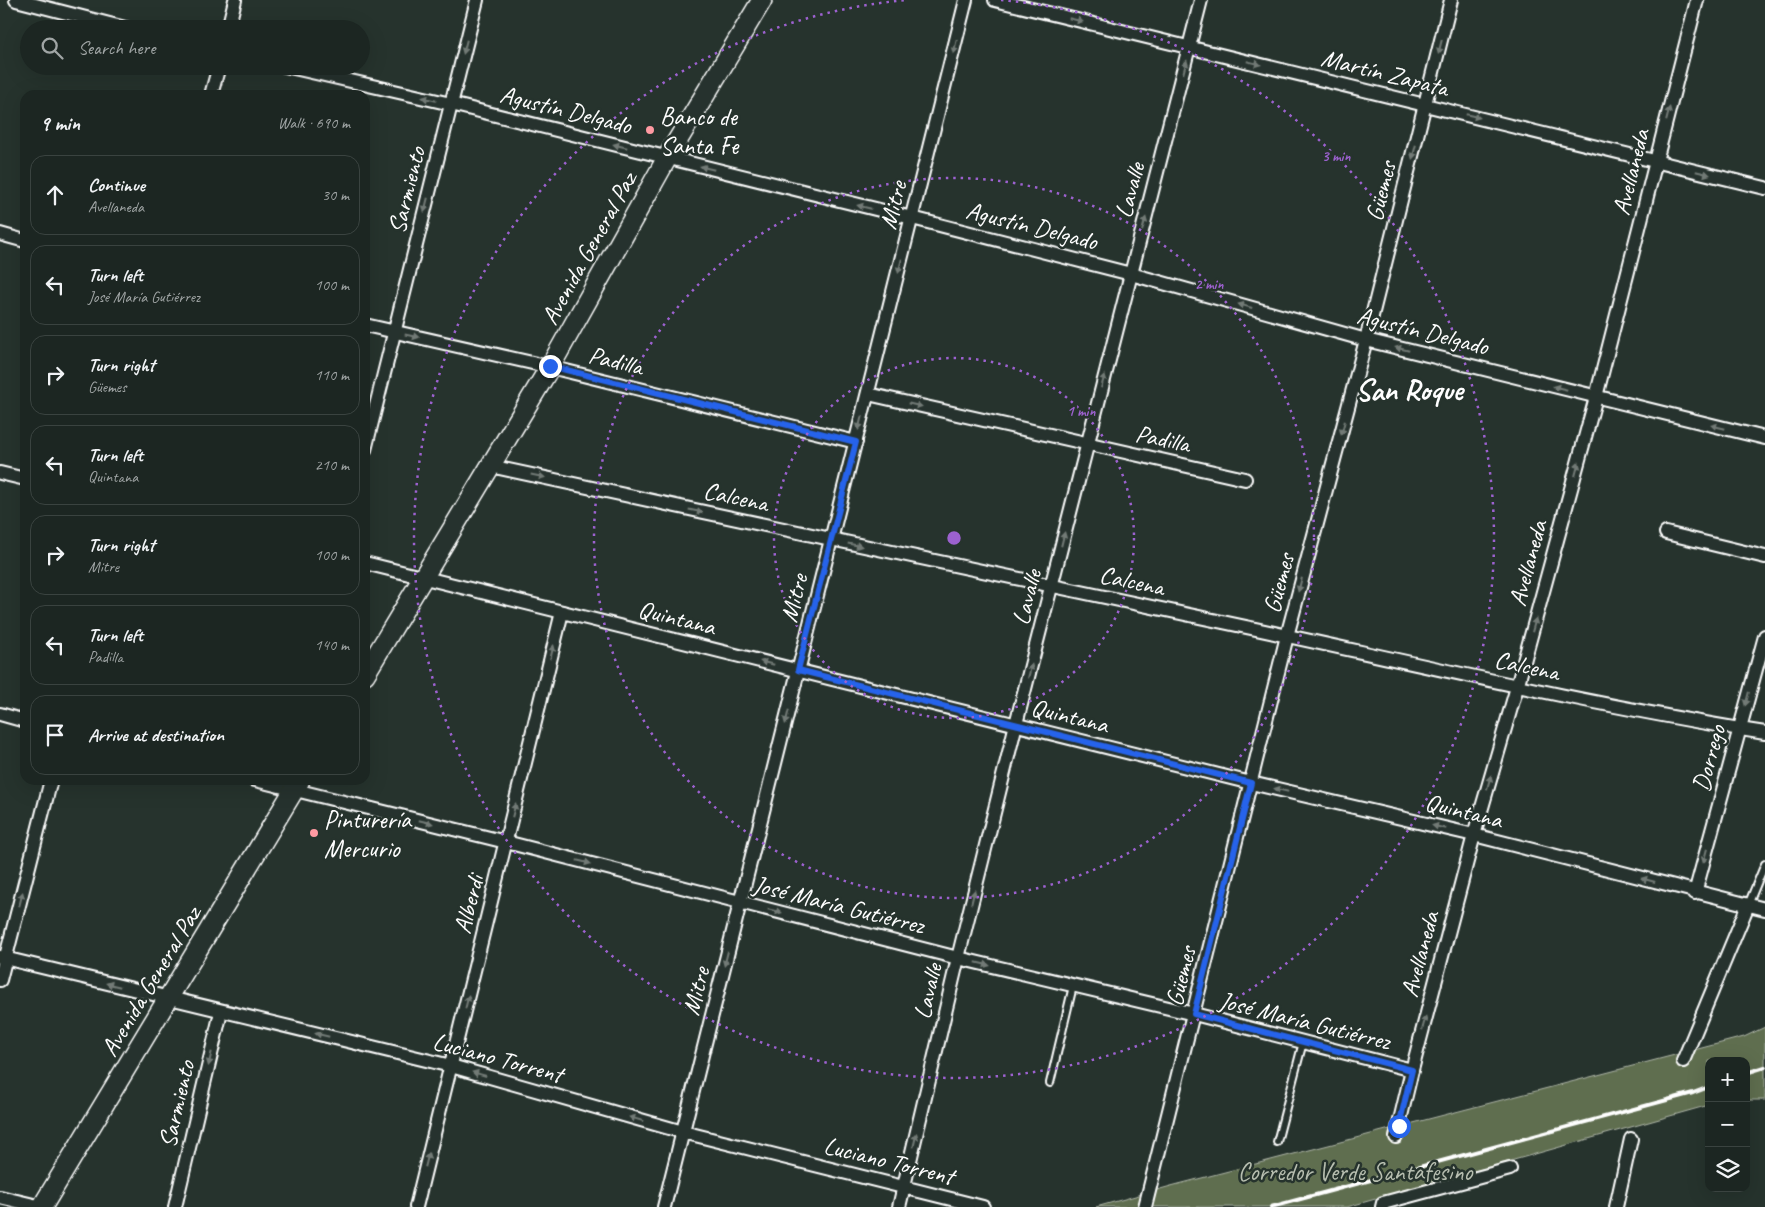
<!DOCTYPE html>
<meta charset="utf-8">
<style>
:root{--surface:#1c2622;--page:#29322f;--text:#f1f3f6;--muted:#a0a5a5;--line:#3a4340}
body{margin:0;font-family:Caveat,sans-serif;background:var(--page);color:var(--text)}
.controls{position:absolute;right:15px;bottom:15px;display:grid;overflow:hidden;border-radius:10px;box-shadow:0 5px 20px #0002}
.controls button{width:45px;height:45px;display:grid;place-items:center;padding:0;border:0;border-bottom:1px solid var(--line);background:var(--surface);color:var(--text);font:25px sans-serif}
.stop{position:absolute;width:15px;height:15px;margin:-11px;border:4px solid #2563eb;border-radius:50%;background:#fff}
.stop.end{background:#2563eb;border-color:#fff;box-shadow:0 1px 5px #0008}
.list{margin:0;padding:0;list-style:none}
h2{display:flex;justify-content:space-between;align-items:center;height:65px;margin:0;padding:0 20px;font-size:21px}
h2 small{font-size:16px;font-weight:400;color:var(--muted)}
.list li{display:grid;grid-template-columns:32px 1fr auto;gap:15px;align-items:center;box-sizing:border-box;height:80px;margin:0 10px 10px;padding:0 10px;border:1px solid var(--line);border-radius:15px}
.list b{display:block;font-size:19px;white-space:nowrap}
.list p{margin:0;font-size:16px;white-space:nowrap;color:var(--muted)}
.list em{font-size:16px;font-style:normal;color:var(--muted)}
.icon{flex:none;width:28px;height:28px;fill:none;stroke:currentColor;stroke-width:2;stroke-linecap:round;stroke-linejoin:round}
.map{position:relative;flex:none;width:1765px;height:1207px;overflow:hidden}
.search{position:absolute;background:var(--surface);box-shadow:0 5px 20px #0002;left:20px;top:20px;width:350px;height:55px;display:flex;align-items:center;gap:12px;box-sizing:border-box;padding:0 18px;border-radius:28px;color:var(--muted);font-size:19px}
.panel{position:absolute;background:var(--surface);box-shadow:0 5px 20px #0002;left:20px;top:90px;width:350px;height:695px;border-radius:15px}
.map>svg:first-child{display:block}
</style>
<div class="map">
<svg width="1765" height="1207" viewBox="0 0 1765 1207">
<rect width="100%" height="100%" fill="#26332d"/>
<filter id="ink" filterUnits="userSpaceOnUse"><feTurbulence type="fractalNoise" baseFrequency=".02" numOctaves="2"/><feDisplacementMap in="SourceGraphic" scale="10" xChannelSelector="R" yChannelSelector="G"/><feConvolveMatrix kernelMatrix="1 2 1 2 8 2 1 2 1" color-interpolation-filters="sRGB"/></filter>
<g filter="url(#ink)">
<polygon fill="#5f6e50" stroke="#afb6a8" points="1765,1027 1765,1100 1746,1100 1746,1061 1709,1061 1709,1105 1347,1207 1096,1207 1171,1186 1744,1037"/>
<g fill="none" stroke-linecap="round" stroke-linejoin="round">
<g stroke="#fff" stroke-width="10">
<g id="service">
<polyline points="1748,905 1765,864"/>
<polyline points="1050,1083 1073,986"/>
<polyline points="1277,1142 1303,1042"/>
</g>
</g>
<g stroke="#fff" stroke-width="16">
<g id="minor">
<polyline points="16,0 129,29"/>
<polyline points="995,0 1765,188"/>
<polyline points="228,29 235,0"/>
<polyline points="285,66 451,104 912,218 1131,274 1366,340 1765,438"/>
<polyline points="211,95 219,66"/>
<polyline points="0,234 25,241"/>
<polyline points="365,325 550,367 856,442"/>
<polyline points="868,394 1245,479"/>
<polyline points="365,450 477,0"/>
<path d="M490,466c258,56 516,110 775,165 166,36 332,75 500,102"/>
<polyline points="0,473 25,479"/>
<polyline points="1666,533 1765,557"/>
<polyline points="365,563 1251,783 1474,835 1765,909"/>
<polyline points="0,714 25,721"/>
<polyline points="255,780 506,842 958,958 1194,1014 1412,1070"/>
<polyline points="1695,893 1765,636"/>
<polyline points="0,957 451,1066 683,1132 983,1207"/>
<polyline points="0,980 51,780"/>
<polyline points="1683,1061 1748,905"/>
<polyline points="1396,1137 1412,1070 1474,835 1517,687 1596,397 1697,0"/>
<polyline points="0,1197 42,1207"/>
<polyline points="175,1207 221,1012"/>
<polyline points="416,1207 562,612"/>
<polyline points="664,1207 966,0"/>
<polyline points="899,1207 958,958 1016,724 1201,0"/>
<polyline points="1145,1207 1287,636 1366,340 1451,0"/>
<polyline points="1382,1207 1383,1203 1510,1169"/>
<polyline points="1616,1207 1631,1139"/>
</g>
</g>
<g stroke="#fff" stroke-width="22">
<g id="secondary">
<polyline points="365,674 550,367 667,158 762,0"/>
<polyline points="42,1207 300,780"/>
</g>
</g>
<use href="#service" stroke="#26332d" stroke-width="6"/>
<use href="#minor" stroke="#26332d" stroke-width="12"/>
<use href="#secondary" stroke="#26332d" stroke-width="19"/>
<g stroke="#fff" stroke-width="4">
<polyline points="1746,1073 1765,1067"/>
<polyline points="1271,1207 1693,1093 1709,1087"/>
</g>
</g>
<defs><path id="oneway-solid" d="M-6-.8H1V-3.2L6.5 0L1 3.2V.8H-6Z" transform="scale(1.25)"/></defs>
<g fill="#727a76">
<use href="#oneway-solid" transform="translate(1076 20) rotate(14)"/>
<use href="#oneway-solid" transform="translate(465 47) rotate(104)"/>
<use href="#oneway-solid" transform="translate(955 47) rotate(104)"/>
<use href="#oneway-solid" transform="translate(1440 47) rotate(104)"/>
<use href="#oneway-solid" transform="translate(1254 63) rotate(14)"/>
<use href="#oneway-solid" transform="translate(1185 67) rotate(-75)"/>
<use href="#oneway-solid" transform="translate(429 99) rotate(-167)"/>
<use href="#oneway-solid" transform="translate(1668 114) rotate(-76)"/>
<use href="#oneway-solid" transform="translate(1473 116) rotate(14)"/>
<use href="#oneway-solid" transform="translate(620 146) rotate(-166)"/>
<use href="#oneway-solid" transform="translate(1414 152) rotate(104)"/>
<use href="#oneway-solid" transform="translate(707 168) rotate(-166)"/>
<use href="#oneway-solid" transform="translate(1703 173) rotate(14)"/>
<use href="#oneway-solid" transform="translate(426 205) rotate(104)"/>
<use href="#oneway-solid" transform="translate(864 207) rotate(-166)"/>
<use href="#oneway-solid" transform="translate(1144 224) rotate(-75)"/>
<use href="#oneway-solid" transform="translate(900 266) rotate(104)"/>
<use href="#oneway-solid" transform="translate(1245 306) rotate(-164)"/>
<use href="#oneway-solid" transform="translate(412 336) rotate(12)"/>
<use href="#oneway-solid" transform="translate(1402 349) rotate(-166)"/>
<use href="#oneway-solid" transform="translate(1103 381) rotate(-75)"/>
<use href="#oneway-solid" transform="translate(1560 388) rotate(-166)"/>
<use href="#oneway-solid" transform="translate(915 405) rotate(13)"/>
<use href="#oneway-solid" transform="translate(860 423) rotate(104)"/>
<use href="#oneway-solid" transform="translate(1718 427) rotate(-166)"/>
<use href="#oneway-solid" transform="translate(1343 428) rotate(105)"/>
<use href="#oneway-solid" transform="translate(1577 469) rotate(-75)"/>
<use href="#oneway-solid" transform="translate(538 476) rotate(12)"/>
<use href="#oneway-solid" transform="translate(696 511) rotate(12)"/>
<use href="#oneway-solid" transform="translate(1063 539) rotate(-76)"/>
<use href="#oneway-solid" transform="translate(855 545) rotate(12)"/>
<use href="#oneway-solid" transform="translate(1300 585) rotate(105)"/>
<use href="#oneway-solid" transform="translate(1534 625) rotate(-75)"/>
<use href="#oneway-solid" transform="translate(552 652) rotate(-76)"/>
<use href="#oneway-solid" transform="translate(767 663) rotate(-166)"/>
<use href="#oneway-solid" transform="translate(1030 671) rotate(-75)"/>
<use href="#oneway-solid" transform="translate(1747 699) rotate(105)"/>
<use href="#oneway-solid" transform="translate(787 717) rotate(104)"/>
<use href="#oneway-solid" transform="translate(1489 782) rotate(-74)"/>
<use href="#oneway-solid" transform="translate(1281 790) rotate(-167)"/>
<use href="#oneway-solid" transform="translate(514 810) rotate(-76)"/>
<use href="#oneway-solid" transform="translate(426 822) rotate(14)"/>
<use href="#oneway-solid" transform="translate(1439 827) rotate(-167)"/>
<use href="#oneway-solid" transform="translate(1705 856) rotate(105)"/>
<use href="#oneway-solid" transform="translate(584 862) rotate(14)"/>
<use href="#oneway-solid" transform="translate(1648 880) rotate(-165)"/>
<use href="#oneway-solid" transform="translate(973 897) rotate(-76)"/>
<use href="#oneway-solid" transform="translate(21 899) rotate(-76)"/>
<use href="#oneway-solid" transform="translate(775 911) rotate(14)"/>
<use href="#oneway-solid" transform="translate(726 959) rotate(104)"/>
<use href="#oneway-solid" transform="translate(983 964) rotate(14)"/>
<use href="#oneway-solid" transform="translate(113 985) rotate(-166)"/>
<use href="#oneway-solid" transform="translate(467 1002) rotate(-76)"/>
<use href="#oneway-solid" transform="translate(1424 1023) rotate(-75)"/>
<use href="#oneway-solid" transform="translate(322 1035) rotate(-167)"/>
<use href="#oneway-solid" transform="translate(210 1059) rotate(103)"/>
<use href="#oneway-solid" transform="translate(479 1074) rotate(-164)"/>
<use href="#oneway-solid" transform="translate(636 1119) rotate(-164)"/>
<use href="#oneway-solid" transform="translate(915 1140) rotate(-77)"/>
<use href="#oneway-solid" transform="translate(427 1160) rotate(-76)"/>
</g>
</g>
<g fill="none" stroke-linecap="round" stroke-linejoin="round" filter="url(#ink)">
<polyline stroke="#2563eb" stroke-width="6" points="550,366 856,442 798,670 1251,783 1194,1014 1412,1070 1399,1126"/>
</g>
<g fill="none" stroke="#9c61cf" stroke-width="2.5" stroke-dasharray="2.5 5">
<circle cx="954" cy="538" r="180"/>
<circle cx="954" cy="538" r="360"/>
<path d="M1001 0A540 540 0 1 1 907 0"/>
</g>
<g fill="#ff9aa2" stroke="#26332d" stroke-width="2">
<circle cx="650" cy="130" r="5"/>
<circle cx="314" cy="833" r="5"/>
</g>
<g text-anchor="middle" stroke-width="5" stroke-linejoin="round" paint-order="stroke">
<g font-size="25" fill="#fff" stroke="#26332d">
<text transform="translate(1385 72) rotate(14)" y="9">Martín Zapata</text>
<text transform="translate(566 109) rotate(14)" y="9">Agustín Delgado</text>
<text transform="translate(1630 172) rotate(-76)" y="9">Avellaneda</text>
<text transform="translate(406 190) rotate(-76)" y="9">Sarmiento</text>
<text transform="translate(1129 190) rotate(-75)" y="9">Lavalle</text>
<text transform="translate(1380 191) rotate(-76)" y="9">Güemes</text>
<text transform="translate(892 205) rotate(-76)" y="9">Mitre</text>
<text transform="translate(1032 225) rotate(14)" y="9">Agustín Delgado</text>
<text transform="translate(588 248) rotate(-61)" y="9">Avenida General Paz</text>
<text transform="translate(1423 330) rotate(14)" y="9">Agustín Delgado</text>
<text transform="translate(616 360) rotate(14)" y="9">Padilla</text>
<text transform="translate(1163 438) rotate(12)" y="9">Padilla</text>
<text transform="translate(736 496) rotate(12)" y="9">Calcena</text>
<text transform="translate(1527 563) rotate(-75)" y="9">Avellaneda</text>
<text transform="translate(1132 580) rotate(12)" y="9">Calcena</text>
<text transform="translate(1278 583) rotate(-75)" y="9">Güemes</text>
<text transform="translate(1026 597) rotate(-76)" y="9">Lavalle</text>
<text transform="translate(793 598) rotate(-76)" y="9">Mitre</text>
<text transform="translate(677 617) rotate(14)" y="9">Quintana</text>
<text transform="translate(1527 665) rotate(12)" y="9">Calcena</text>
<text transform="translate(1070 715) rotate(14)" y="9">Quintana</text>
<text transform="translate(1708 758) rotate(-75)" y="9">Dorrego</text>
<text transform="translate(1464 810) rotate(14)" y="9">Quintana</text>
<text transform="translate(468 904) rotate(-76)" y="9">Alberdi</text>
<text transform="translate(839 904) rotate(14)" y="9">José María Gutiérrez</text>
<text transform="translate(1419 954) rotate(-75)" y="9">Avellaneda</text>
<text transform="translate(1180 976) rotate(-76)" y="9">Güemes</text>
<text transform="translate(150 981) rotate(-59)" y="9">Avenida General Paz</text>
<text transform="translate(695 991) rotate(-76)" y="9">Mitre</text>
<text transform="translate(927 991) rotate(-77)" y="9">Lavalle</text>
<text transform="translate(1305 1020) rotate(14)" y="9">José María Gutiérrez</text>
<text transform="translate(498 1057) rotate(15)" y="9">Luciano Torrent</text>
<text transform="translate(176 1104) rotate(-77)" y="9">Sarmiento</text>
<text transform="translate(889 1160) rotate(14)" y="9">Luciano Torrent</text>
</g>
<g font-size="25" fill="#fff" stroke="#26332d" text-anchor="start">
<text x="660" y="125">Banco de<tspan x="660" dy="29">Santa Fe</tspan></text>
<text x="324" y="828">Pinturería<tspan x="324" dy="29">Mercurio</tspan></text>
</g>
<g font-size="25" fill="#b7beb0" stroke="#26332d">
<text x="1355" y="1180">Corredor Verde Santafesino</text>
</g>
<g font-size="30" font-weight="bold" fill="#fff" stroke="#26332d">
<text x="1409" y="400">San Roque</text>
</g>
</g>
<circle cx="954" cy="538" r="8" fill="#9c61cf" stroke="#26332d" stroke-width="2.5"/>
<g font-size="15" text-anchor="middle" font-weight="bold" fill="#9c61cf" stroke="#26332d" stroke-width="5" stroke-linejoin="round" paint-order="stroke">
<text x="1336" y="161">3 min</text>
<text x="1209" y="289">2 min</text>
<text x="1081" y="416">1 min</text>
</g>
</svg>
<div class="controls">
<button>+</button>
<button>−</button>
<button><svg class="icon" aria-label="layers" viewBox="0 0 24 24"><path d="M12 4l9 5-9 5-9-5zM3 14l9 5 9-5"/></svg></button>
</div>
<div class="stop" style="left:1399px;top:1126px"></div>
<div class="stop end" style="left:550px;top:366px"></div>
<div class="search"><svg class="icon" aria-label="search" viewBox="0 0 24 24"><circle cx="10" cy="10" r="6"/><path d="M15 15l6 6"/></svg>Search here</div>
<section class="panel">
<h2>9 min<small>Walk · 690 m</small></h2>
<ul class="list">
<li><svg class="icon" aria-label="ahead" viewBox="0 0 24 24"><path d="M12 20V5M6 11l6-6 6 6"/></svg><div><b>Continue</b><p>Avellaneda</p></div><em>30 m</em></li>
<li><svg class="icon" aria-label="left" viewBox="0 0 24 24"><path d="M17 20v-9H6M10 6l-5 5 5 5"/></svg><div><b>Turn left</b><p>José María Gutiérrez</p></div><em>100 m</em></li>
<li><svg class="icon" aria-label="right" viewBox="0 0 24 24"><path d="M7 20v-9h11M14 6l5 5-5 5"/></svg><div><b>Turn right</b><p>Güemes</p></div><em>110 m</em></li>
<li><svg class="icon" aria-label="left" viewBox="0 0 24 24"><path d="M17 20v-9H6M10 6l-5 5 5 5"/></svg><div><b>Turn left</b><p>Quintana</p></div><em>210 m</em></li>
<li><svg class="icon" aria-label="right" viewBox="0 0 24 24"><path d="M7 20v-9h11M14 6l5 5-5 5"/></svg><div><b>Turn right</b><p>Mitre</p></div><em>100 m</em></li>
<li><svg class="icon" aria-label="left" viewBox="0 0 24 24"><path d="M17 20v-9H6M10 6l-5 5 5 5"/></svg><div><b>Turn left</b><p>Padilla</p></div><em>140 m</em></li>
<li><svg class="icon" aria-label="arrive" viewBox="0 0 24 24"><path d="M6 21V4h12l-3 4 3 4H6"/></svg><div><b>Arrive at destination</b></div></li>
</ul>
</section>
</div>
